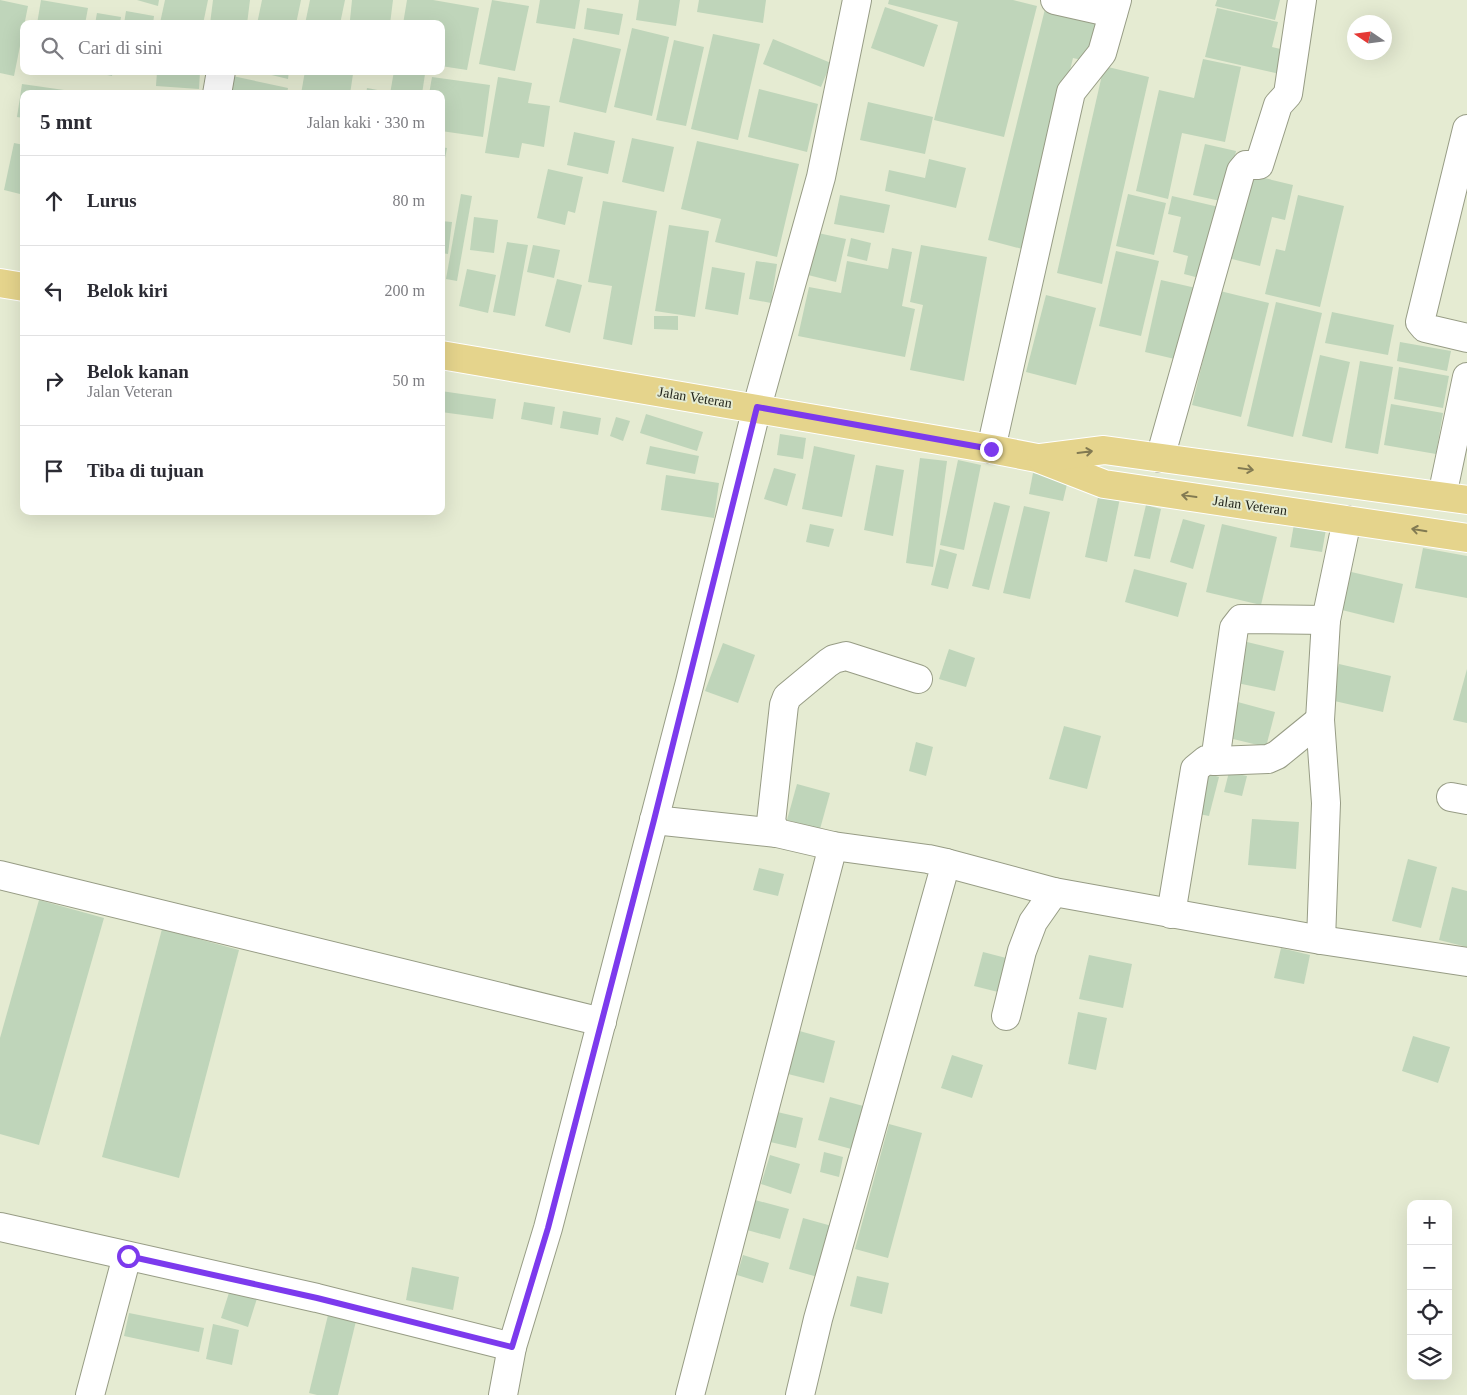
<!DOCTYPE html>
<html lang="id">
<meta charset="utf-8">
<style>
:root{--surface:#fff;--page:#f7f7f7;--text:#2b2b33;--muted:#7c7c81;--line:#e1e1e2}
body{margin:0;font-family:Georgia,serif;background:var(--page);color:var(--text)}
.controls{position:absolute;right:15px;bottom:15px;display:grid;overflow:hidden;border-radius:10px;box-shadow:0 5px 20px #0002}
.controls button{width:45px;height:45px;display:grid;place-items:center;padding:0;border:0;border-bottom:1px solid var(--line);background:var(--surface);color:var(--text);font:25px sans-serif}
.compass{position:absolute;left:1347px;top:15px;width:45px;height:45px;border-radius:50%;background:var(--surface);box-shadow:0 5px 20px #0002;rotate:283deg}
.stop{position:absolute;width:15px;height:15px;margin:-11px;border:4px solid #7c3aed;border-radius:50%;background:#fff}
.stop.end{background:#7c3aed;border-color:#fff;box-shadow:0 1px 5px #0008}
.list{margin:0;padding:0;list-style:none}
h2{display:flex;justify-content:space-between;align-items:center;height:65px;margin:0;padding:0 20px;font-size:21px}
h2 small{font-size:16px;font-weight:400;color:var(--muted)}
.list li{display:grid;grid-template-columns:32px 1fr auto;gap:15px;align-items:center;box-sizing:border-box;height:90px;padding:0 20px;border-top:1px solid var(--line)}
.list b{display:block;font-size:19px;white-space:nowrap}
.list p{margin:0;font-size:16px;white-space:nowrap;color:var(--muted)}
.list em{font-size:16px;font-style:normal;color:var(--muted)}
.icon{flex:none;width:28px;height:28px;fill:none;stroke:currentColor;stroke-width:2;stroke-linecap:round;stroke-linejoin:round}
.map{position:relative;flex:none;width:1467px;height:1395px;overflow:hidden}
.search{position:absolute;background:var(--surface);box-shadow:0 5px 20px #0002;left:20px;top:20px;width:425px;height:55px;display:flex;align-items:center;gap:12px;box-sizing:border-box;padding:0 18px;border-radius:10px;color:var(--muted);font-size:19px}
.panel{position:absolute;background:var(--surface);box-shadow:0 5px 20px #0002;left:20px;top:90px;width:425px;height:425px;border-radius:10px}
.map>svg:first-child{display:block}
</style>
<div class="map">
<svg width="1467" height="1395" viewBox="0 0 1467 1395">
<rect width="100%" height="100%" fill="#e5ebd2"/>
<g fill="#bfd5ba">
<polygon points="0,0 28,6 14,76 0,73"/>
<polygon points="41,0 88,8 85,24 37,24"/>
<polygon points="137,0 159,0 158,6"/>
<polygon points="165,0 208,0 203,24 160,23"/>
<polygon points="213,0 250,0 247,24 210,24"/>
<polygon points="262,0 301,0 296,24 257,24"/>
<polygon points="310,0 345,0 340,24 305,24"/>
<polygon points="352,0 393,0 390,24 350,20"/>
<polygon points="407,0 433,0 479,8 467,70 441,66 441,24 403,24"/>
<polygon points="492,0 529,6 515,71 479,64"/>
<polygon points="540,0 580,0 575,29 536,23"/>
<polygon points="639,0 680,0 676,26 636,20"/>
<polygon points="699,0 766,0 763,23 697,12"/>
<polygon points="889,0 1013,0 1037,6 1004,137 934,120 958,22 888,4"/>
<polygon points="1217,0 1280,0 1275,20 1215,6"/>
<polygon points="1046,5 1101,18 1091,62 1073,58 1026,250 988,240"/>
<polygon points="885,7 938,25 924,67 871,48"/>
<polygon points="587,8 623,14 619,35 584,29"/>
<polygon points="1217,8 1278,22 1272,47 1289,51 1284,75 1205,57"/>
<polygon points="126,11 154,16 153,24 124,24"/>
<polygon points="97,13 121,17 120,24 95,24"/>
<polygon points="632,28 669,37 652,116 614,107"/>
<polygon points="713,34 760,44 738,140 691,129"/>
<polygon points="573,38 621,49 606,113 559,102"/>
<polygon points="773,39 831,63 821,87 763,64"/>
<polygon points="674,40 704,47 686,126 656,120"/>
<polygon points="1203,59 1241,67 1225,142 1182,133 1168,199 1136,191 1159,90 1194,98"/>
<polygon points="1104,66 1149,77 1102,284 1057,273"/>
<polygon points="87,71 113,71 112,76"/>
<polygon points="157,71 200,71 199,89 156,86"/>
<polygon points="255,71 289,71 288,79"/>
<polygon points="305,71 335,71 353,74 350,94 301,94"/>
<polygon points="394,71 425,74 422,94 390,94"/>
<polygon points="228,75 288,88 287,94 224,94"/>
<polygon points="432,77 490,85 483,137 441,131 441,94 429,94"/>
<polygon points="498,77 532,83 528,103 550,106 544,147 522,143 519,158 485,153"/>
<polygon points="22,84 64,90 64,94 24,94 24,118 17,117"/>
<polygon points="367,88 388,92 388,94 366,94"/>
<polygon points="759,89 818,104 807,152 748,137"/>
<polygon points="868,102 933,117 925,154 860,140"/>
<polygon points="574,132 615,141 608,174 567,165"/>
<polygon points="632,138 674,147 664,192 622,182"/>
<polygon points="697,141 799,164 777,257 715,242 721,219 681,209"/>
<polygon points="14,143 24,145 24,195 4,190"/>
<polygon points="1205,144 1236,151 1225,202 1193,195"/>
<polygon points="441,147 447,148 442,174 441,174"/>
<polygon points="929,159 966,168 956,208 885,191 889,170 925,178"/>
<polygon points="548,169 583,177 575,213 568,211 565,225 537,218"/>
<polygon points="1248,174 1293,185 1285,220 1272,217 1260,266 1228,258"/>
<polygon points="461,194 472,196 457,281 446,279"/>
<polygon points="1128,194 1166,203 1154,255 1116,246"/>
<polygon points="840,195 890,205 884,233 834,224"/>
<polygon points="1298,195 1344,206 1320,307 1265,294 1276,249 1285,251"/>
<polygon points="1172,196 1223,208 1207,280 1184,274 1188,256 1173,252 1181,217 1168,214"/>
<polygon points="603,201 657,211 632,345 603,339 612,286 588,282"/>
<polygon points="474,217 498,220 494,253 470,250"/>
<polygon points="441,221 452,222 448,254 441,253"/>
<polygon points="669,225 709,231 695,317 655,311"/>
<polygon points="818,233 846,239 836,282 808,275"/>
<polygon points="851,238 871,243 867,261 847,256"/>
<polygon points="507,242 528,245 515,316 493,312"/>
<polygon points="533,245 560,250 554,278 527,272"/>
<polygon points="921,245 987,257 964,381 910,370 923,305 910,302"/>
<polygon points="892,248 912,252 902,306 915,309 905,357 798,336 809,287 841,293 847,261 888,269"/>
<polygon points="1116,251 1159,261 1141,336 1099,326"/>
<polygon points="756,261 777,264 771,303 749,299"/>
<polygon points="712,267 745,273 738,315 705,309"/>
<polygon points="467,269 496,275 488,313 459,306"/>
<polygon points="557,279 582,285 570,333 545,326"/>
<polygon points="1161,280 1196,288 1179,360 1145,352"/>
<polygon points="1220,291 1269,303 1241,417 1192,405"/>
<polygon points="1046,295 1096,308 1076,385 1026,372"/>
<polygon points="1276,302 1322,313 1293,437 1247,426"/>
<polygon points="1332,312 1394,325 1388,355 1325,343"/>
<polygon points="654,316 678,316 678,330 654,329"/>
<polygon points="1400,342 1451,351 1447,371 1397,361"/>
<polygon points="1320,355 1350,362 1332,443 1302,436"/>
<polygon points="1360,361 1393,367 1378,454 1345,448"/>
<polygon points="1399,367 1449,376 1443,408 1394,399"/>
<polygon points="441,391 496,399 493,419 441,412"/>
<polygon points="524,402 555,407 552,425 521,419"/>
<polygon points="1391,404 1443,413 1436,454 1384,445"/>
<polygon points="563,411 601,418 598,435 560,428"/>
<polygon points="646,414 703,432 697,451 640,433"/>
<polygon points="616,417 630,421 623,441 610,436"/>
<polygon points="780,434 806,438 803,459 777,455"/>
<polygon points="650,446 699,456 695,474 646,464"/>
<polygon points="814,446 855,455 842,517 802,509"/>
<polygon points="920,458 947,461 933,567 906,563"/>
<polygon points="958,460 981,465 964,550 940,545"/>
<polygon points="876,465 904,470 893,536 864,530"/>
<polygon points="774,468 796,474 787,506 764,499"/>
<polygon points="1033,473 1068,480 1063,501 1029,494"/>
<polygon points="666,475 719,483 714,518 661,510"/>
<polygon points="1100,488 1121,493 1107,562 1085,557"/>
<polygon points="994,502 1010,506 989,590 972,586"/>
<polygon points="1146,505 1161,509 1150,559 1134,556"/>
<polygon points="1024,506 1050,512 1030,599 1003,593"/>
<polygon points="1183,519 1205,525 1193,569 1170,562"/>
<polygon points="810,524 834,529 829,547 806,542"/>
<polygon points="1222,524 1277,537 1261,605 1206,592"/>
<polygon points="1294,524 1326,529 1322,552 1290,547"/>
<polygon points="1423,548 1467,556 1467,598 1415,588"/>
<polygon points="940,549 957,554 948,589 931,585"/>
<polygon points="1134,569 1187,583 1178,617 1125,602"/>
<polygon points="1347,571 1403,584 1394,623 1338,609"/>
<polygon points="1247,642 1284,651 1275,691 1237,683"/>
<polygon points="723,643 755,655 738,703 705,691"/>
<polygon points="949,649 975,658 966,687 939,679"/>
<polygon points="1339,664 1391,676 1383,712 1330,700"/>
<polygon points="1467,669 1467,723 1453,720"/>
<polygon points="1234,701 1275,712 1266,747 1225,737"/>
<polygon points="1064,726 1101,736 1087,789 1049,779"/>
<polygon points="916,742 933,747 926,776 909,771"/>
<polygon points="1229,772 1247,776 1242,796 1224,792"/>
<polygon points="1209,774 1219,777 1209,816 1199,814"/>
<polygon points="797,784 830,793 820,829 787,820"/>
<polygon points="1252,819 1299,822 1296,869 1248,865"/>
<polygon points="1408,859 1437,867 1421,928 1392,921"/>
<polygon points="759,868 784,874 778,896 753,890"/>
<polygon points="1452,887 1467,891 1467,947 1439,940"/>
<polygon points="39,900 104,918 39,1145 0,1134 0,1038"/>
<polygon points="162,929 239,950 179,1178 102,1157"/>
<polygon points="1281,948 1310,955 1304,984 1274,978"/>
<polygon points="983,952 1010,959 1002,993 974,986"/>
<polygon points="1089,955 1132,964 1123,1008 1079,999"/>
<polygon points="1078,1012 1107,1018 1096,1070 1068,1064"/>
<polygon points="796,1030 835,1041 824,1083 784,1073"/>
<polygon points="1413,1036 1450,1047 1438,1083 1402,1071"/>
<polygon points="952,1055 983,1065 972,1098 941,1088"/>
<polygon points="830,1097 867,1107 855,1150 818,1140"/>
<polygon points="773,1111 803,1118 796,1148 766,1141"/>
<polygon points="889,1124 922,1133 888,1258 855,1249"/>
<polygon points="824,1152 843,1157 839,1177 820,1172"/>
<polygon points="770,1155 800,1164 791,1194 761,1184"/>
<polygon points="755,1200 789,1209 780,1239 747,1230"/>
<polygon points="803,1218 839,1228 825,1279 789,1269"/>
<polygon points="743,1255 769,1263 763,1283 737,1275"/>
<polygon points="412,1267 459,1277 453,1310 406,1300"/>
<polygon points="857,1276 889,1283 882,1314 850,1306"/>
<polygon points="232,1283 259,1292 248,1327 221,1318"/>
<polygon points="329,1311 357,1317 338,1395 317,1395 309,1393"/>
<polygon points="129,1313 204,1328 199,1352 124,1336"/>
<polygon points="213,1324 239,1330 232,1365 206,1359"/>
</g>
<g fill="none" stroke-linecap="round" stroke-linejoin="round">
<g stroke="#979c85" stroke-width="30">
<g id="minor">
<polyline points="1055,0 1113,13"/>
<polyline points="217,94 221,71"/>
<polyline points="1467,129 1420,322 1425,328 1467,338"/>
<polyline points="991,449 1071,92 1102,53 1117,0"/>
<polyline points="1160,458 1241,171 1246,165 1259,165 1278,105 1288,94 1302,0"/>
<polyline points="1442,496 1467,377"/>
<polyline points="1215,761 1268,759 1277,755 1320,720"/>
<polyline points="1451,797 1467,800"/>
<polyline points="654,820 777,833"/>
<polyline points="946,863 1054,892"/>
<polyline points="0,875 602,1022"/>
<polyline points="1171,914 1195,769 1206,760 1215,761 1234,628 1241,619 1326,620"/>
<polyline points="1321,940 1326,803 1320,720 1326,620 1347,520"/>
<polyline points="1006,1016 1022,951 1033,922 1054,892 1321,940 1467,962"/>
<polyline points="0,1227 317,1298 512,1347"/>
<polyline points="90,1395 127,1256"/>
<polyline points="503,1395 512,1347 548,1228 690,682 757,407 821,177 857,0"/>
<polyline points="690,1395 833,846"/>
<polyline points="800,1395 818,1319 946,863 928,859 833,846 777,833 771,822 784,705 787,697 828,663 834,659 846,656 918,679"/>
</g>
</g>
<g stroke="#fff" stroke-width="30">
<g id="major">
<polyline points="0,283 24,287"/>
<polyline points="441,355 991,449 1037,458 1104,484 1467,538"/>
<polyline points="1041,458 1104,450 1467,500"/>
</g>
</g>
<use href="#minor" stroke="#fff" stroke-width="28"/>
<use href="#major" stroke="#e5d48c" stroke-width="28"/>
</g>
<defs><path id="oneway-shaft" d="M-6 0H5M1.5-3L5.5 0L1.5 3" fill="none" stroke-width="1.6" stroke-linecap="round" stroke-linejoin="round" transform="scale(1.25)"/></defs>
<g stroke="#827a52">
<use href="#oneway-shaft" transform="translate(1085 452) rotate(-7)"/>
<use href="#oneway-shaft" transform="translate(1246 469) rotate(8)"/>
<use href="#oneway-shaft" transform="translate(1189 496) rotate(-172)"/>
<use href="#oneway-shaft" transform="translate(1419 530) rotate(-171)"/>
</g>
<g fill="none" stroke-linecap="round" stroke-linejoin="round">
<polyline stroke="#7c3aed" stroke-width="6" points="128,1256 317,1298 512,1347 548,1228 654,820 757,407 991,449"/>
</g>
<g text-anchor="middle" stroke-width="4" stroke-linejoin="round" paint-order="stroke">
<g font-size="14" fill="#1f2118" stroke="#e5ebd2">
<text transform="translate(695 397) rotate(9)" y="5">Jalan Veteran</text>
<text transform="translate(1250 505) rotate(8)" y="5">Jalan Veteran</text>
</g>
</g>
</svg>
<div class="controls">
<button>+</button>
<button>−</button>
<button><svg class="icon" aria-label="locate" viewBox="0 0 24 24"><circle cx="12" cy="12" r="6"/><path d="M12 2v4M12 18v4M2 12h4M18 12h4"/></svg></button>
<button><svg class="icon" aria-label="layers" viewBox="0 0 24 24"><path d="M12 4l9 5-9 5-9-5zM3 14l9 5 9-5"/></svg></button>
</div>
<svg class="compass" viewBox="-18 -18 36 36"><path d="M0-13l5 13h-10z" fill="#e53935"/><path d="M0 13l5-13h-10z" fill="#7c7c81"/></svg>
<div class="stop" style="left:128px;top:1256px"></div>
<div class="stop end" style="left:991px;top:449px"></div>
<div class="search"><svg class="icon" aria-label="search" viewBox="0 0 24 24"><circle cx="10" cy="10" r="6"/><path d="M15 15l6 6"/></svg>Cari di sini</div>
<section class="panel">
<h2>5 mnt<small>Jalan kaki · 330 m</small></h2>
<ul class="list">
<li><svg class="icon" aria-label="ahead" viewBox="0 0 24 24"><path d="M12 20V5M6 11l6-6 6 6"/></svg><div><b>Lurus</b></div><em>80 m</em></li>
<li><svg class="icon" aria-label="left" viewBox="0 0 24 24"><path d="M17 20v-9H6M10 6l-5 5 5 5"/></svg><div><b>Belok kiri</b></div><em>200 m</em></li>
<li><svg class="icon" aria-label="right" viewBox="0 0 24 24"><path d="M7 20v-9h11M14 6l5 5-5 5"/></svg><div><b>Belok kanan</b><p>Jalan Veteran</p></div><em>50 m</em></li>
<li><svg class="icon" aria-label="arrive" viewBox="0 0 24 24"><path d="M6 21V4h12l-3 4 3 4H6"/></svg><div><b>Tiba di tujuan</b></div></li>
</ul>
</section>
</div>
